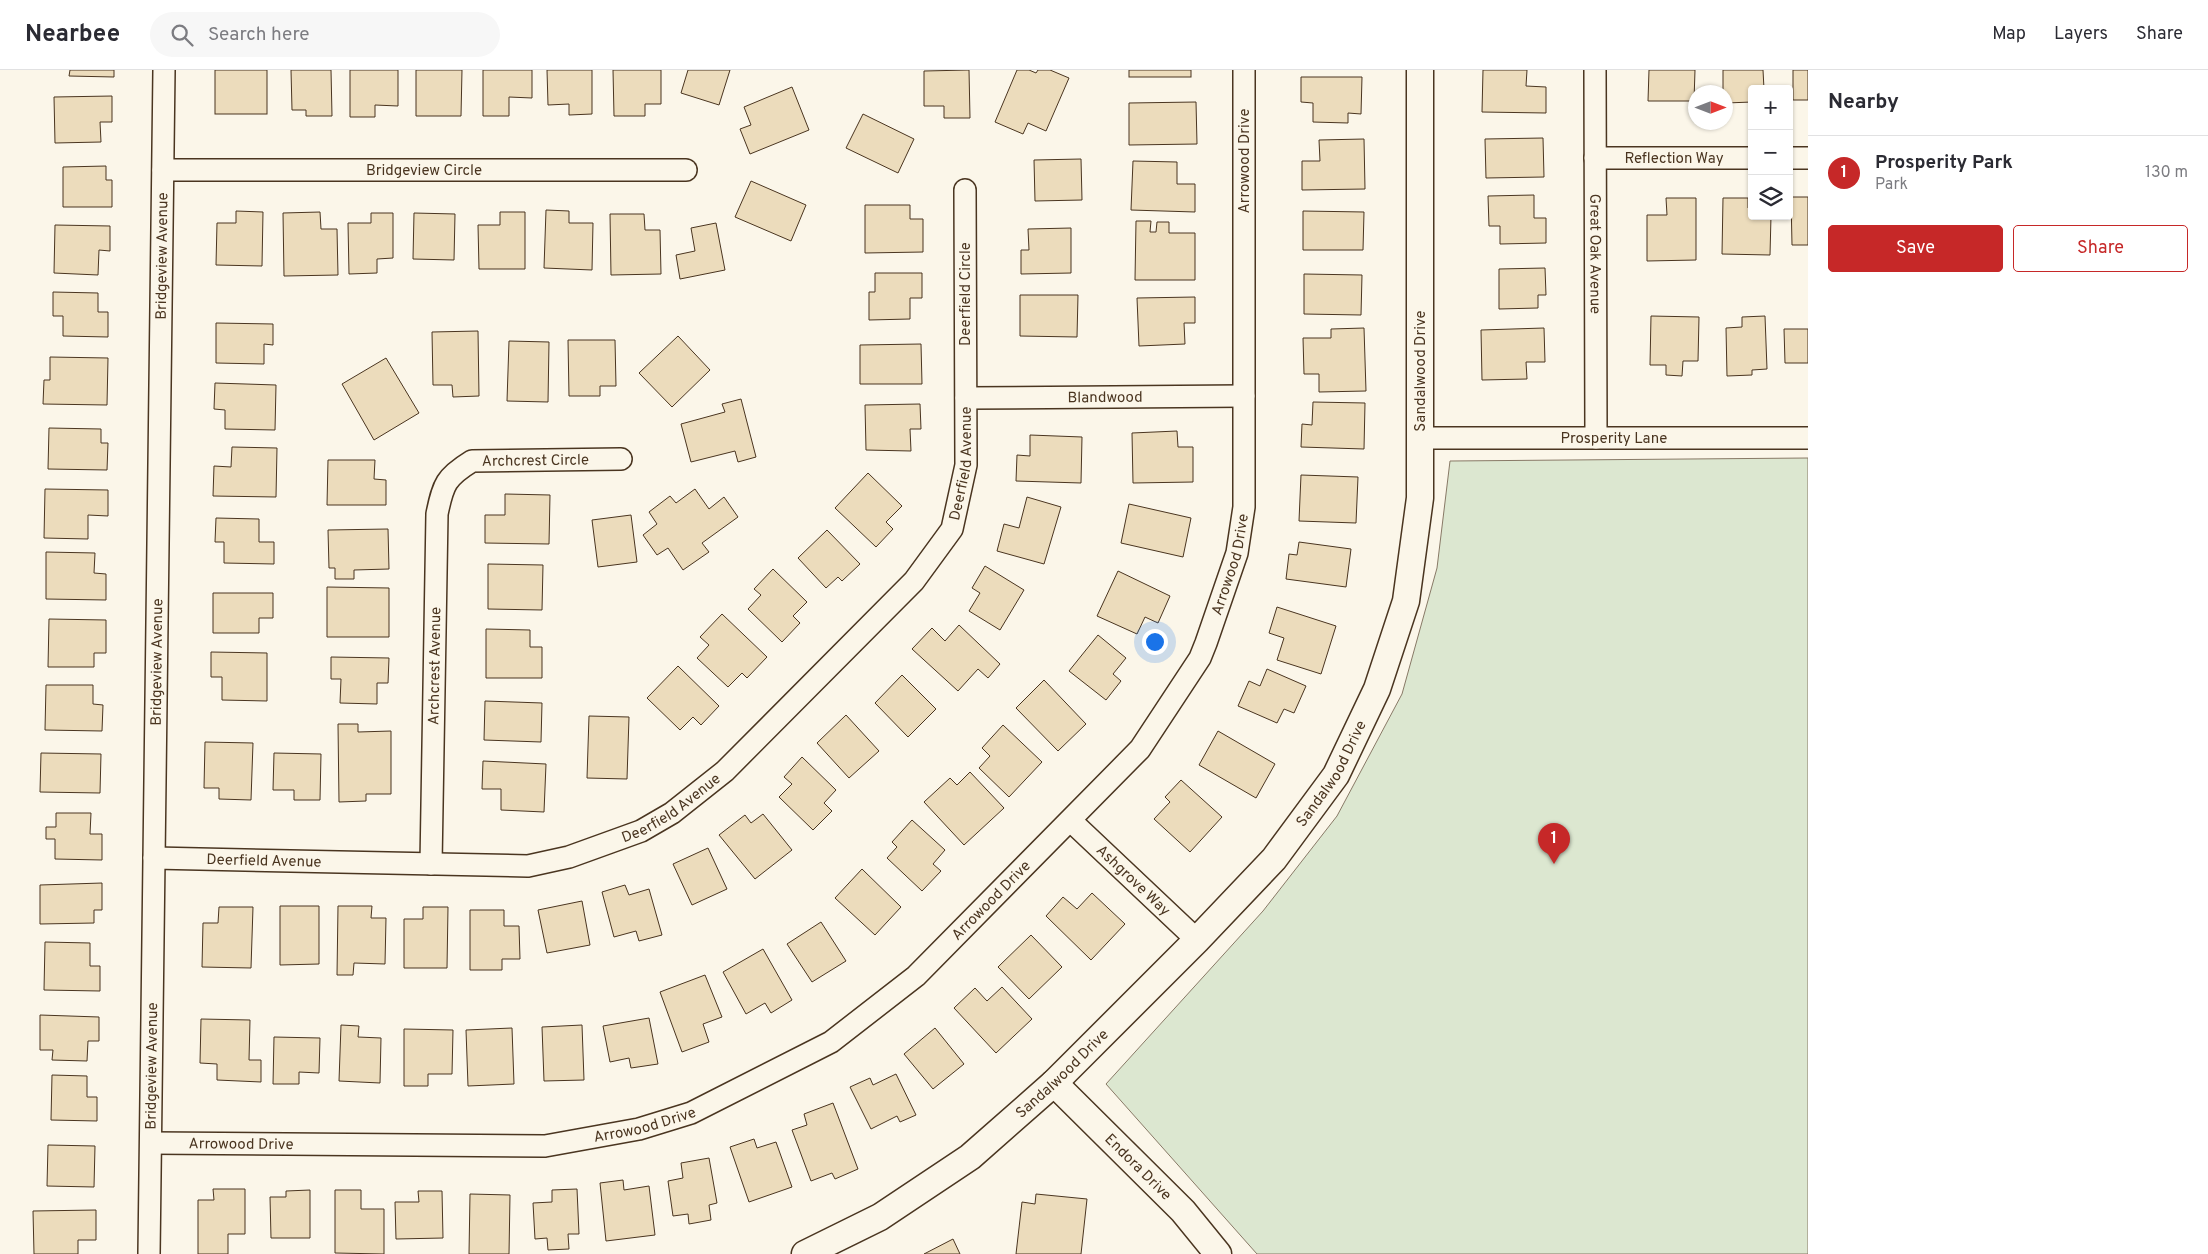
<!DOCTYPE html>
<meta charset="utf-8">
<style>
:root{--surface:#fff;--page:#f7f7f7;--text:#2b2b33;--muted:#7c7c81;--line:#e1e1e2;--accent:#c62828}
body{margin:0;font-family:Overpass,sans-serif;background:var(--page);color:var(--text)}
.controls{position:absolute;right:15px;top:15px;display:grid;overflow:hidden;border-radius:5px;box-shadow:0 1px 4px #0004}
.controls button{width:45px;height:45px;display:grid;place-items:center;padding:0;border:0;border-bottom:1px solid var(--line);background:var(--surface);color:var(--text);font:25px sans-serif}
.compass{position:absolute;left:1688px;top:15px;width:45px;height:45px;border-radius:50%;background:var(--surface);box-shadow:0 1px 4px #0004;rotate:90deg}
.you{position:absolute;left:1154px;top:571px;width:18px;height:18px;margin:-12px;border:4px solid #fff;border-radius:50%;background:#1a73e8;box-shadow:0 0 0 8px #1a73e833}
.badge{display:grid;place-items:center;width:32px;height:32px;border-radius:50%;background:var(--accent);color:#fff;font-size:16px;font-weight:700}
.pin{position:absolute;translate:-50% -41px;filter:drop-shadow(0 1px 2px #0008)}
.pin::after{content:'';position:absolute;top:26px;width:18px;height:15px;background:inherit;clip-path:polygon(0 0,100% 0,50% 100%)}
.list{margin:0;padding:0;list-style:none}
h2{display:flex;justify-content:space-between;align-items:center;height:65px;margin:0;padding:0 20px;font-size:21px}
h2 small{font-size:16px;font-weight:400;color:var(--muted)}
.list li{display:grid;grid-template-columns:32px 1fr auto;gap:15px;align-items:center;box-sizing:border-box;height:75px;padding:0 20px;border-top:1px solid var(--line)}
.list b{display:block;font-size:19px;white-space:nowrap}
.list p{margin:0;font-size:16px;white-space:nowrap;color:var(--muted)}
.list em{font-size:16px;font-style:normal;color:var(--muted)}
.actions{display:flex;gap:10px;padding:15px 20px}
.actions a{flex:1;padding:11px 0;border:1px solid var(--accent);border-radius:5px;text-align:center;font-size:18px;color:var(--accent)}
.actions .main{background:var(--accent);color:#fff}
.icon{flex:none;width:28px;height:28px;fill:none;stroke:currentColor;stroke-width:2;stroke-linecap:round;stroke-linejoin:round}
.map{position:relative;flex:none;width:1808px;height:1184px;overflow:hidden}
header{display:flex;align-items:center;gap:30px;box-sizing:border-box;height:70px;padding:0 25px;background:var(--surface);border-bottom:1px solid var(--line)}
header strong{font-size:24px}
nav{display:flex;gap:28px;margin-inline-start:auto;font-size:18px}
.search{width:350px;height:45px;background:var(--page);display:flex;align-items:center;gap:12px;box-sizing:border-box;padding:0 18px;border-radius:28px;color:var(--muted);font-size:19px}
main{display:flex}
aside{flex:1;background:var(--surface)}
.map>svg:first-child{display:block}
</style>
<header>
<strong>Nearbee</strong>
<div class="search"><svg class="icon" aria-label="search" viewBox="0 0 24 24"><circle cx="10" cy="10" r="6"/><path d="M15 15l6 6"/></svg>Search here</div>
<nav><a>Map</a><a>Layers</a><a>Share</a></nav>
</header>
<main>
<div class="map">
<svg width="1808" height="1184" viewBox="0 0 1808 1184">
<rect width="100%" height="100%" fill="#fbf6e9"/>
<polygon fill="#dce7d0" stroke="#887966" points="1808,388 1808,1184 1257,1184 1106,1014 1263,841 1337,746 1402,624 1437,498 1450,391"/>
<g fill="#ecdcbc" stroke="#4a3520">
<polygon points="70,0 114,0 114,7 69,6"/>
<rect x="215" y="0" width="52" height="44"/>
<polygon points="291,0 331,0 332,46 306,46 306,40 292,40"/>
<polygon points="350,0 398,0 398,36 375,35 375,47 350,47"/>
<polygon points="416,0 462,0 461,46 416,46"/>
<polygon points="483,0 532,0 532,28 509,27 509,46 483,46"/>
<polygon points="547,0 592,0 592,44 569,45 569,34 548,35"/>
<polygon points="613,0 661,0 661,34 645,34 645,46 614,46"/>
<polygon points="688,0 730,0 719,35 681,23"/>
<polygon points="969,0 970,48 944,48 944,36 924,36 924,1"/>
<polygon points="1017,0 1029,0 1036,3 1038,0 1050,0 1069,8 1046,61 1028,53 1023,64 995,52"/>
<rect x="1129" y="0" width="62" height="7"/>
<polygon points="1483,0 1527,0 1526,16 1546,17 1546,43 1482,42"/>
<polygon points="1649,0 1695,0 1694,31 1648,31"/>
<polygon points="1723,0 1763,0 1764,19 1752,19 1752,32 1726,33 1726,22 1723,22"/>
<rect x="1793" y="0" width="15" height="30"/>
<polygon points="1301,7 1362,7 1361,44 1348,43 1348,53 1313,52 1313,33 1301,32"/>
<polygon points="792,17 809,60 750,84 740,59 751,55 744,37"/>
<polygon points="112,26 112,52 100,52 101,72 55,73 54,27"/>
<polygon points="1196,32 1197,74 1129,75 1129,33"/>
<polygon points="863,44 914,69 898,103 846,78"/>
<polygon points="1543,68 1544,107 1486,108 1485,69"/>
<polygon points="1364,69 1365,119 1302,120 1302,91 1320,91 1319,70"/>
<polygon points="1081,89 1082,130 1035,131 1034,90"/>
<polygon points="1133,91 1177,92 1177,114 1195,114 1195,142 1131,140"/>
<polygon points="106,96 106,110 112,110 112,137 63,137 63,97"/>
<polygon points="751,111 806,135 791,171 735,147"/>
<polygon points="1534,125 1534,148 1546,148 1546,173 1500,174 1500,156 1489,156 1488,126"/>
<polygon points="1791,127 1808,127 1808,175 1792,175"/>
<polygon points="1666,128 1696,128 1696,190 1647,191 1647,145 1667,145"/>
<polygon points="1723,128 1748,128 1748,138 1752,138 1752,146 1771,146 1770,185 1722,184"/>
<polygon points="865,135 910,135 910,149 923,149 923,182 865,183"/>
<polygon points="546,140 569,141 569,153 593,153 592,200 544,198"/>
<polygon points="236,141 263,142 262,196 216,195 217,153 236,153"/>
<polygon points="1303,141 1364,142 1363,180 1303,180"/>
<polygon points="320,142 321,159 337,159 338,205 284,206 283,143"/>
<polygon points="500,142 525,142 525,199 479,199 478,155 500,155"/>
<polygon points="371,143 393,143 393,188 377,189 377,203 349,204 348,153 371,153"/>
<polygon points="414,143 455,144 454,190 413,189"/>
<polygon points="610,144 644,144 645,160 660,160 661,204 611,205"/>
<polygon points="1136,151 1151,151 1150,162 1156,162 1157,152 1169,152 1169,163 1195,163 1195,210 1135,210"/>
<polygon points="716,153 725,200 680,209 676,185 695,181 691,158"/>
<polygon points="55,155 110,156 110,181 99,180 98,205 54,203"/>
<polygon points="1071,158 1071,203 1021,204 1021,180 1029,180 1028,159"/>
<polygon points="1545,198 1546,225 1538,225 1538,238 1499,239 1499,199"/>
<polygon points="875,203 922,203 922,228 910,228 910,249 869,250 869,222 875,222"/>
<polygon points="1304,204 1362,205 1361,245 1304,244"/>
<polygon points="53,222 98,223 98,242 108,242 108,267 63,266 63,246 53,246"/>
<polygon points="1020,225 1078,225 1077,267 1020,266"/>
<polygon points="1195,227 1195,253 1184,253 1185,274 1139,276 1137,228"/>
<polygon points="1651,246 1699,247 1698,291 1683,291 1682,306 1666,305 1666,295 1650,295"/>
<polygon points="1765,246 1767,299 1752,300 1752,305 1727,306 1726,258 1742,257 1742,247"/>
<polygon points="216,253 273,254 273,275 264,274 264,294 216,293"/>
<polygon points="1364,258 1366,321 1319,322 1319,304 1304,304 1303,268 1331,268 1331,259"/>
<polygon points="1544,258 1545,292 1526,292 1527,309 1482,310 1481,260"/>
<polygon points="1784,259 1808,259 1808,293 1785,293"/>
<polygon points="478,261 479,326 453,327 452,315 433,315 432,262"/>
<polygon points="678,266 710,300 672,337 639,303"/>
<polygon points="568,270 615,270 616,316 600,316 600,326 569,326"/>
<polygon points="509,271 549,272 548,332 507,331"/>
<polygon points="921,274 922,314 860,314 860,275"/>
<polygon points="50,287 108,288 107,335 43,334 44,310 50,310"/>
<polygon points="386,288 419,343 374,370 342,314"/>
<polygon points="215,313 276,315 275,360 225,359 225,340 214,339"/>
<polygon points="741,329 756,387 738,392 735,381 691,392 681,354 725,342 722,334"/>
<polygon points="1313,332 1365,333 1364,379 1301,377 1302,354 1312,355"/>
<polygon points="920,334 921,359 910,359 911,381 866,380 865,335"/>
<polygon points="49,358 101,359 101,373 108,373 107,400 48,399"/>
<polygon points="1177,361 1178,377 1193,377 1193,412 1133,413 1132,363"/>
<polygon points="1030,365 1082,367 1081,413 1016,411 1017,385 1030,386"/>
<polygon points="232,377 277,378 276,427 213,426 214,396 231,397"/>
<polygon points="328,390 375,390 374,409 386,410 386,435 327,435"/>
<polygon points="868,403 902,436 886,452 893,459 876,477 835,438"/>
<polygon points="1301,405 1358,407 1356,453 1299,451"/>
<polygon points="45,419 108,420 108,446 88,445 88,469 44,468"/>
<polygon points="695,419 709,439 724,427 738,447 702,473 709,482 683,500 668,478 657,485 643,465 657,454 649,442 670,426 676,433"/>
<polygon points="505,424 550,425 549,474 485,473 485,445 505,445"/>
<polygon points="1027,427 1061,437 1044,494 997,481 1004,454 1019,458"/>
<polygon points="1129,434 1191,448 1183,487 1121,473"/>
<polygon points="631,445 637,492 598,497 592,450"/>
<polygon points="216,448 259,449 259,472 274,472 274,494 224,493 224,472 215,472"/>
<polygon points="388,459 389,499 354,500 354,509 335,509 335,498 329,498 328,460"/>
<polygon points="827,460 860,494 842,511 838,507 826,518 798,488"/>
<polygon points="1299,472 1351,479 1346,517 1286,509 1289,484 1297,485"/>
<polygon points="46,482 95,483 94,503 106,504 106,530 46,529"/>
<polygon points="488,494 543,495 542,540 488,539"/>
<polygon points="985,496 1024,520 1000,560 969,541 980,523 972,518"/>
<polygon points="773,499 807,532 793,546 800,553 782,572 748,539 761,525 754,519"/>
<polygon points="1118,501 1170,526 1158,553 1145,547 1137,564 1097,546"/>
<polygon points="327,517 389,518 389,567 327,567"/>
<polygon points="213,523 273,523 273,548 259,548 259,563 213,563"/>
<polygon points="1277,537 1336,556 1321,604 1277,590 1284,568 1269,563"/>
<polygon points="722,544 767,587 747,608 742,603 728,617 697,588 709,575 700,567"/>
<polygon points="49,549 106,550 106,583 94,583 94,597 48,597"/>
<polygon points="959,555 1000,594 988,608 978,599 958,621 912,579 932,558 945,571"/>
<polygon points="486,559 530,560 530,577 542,577 542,608 486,608"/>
<polygon points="1098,565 1126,588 1113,604 1121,611 1106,630 1069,601"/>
<polygon points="211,582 267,583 267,631 222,630 222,607 211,607"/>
<polygon points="331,587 389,588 388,613 377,613 377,634 340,633 341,609 331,609"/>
<polygon points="678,596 719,636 701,655 693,647 680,660 647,628"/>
<polygon points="1267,599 1306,616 1294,643 1284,639 1277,653 1238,636 1249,611 1260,616"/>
<polygon points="902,605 936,639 908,667 875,633"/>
<polygon points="1044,610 1086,654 1058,681 1016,638"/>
<polygon points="46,615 93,615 93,634 103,635 102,661 45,660"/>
<polygon points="485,631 542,633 541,672 484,670"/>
<polygon points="846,645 879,681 849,708 817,673"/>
<polygon points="589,646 629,647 627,709 587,708"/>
<polygon points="338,654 358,654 358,662 391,661 391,724 366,724 366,731 339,732"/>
<polygon points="1003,655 1042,692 1009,727 979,698 990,686 982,678"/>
<polygon points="1218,661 1275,694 1256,728 1199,695"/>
<polygon points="205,672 253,673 251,730 219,729 219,718 204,718"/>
<polygon points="41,683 101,684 100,723 40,722"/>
<polygon points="274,683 321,684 320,730 294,730 294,720 273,720"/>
<polygon points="802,687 836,720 824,733 832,741 813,760 779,727 792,714 784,707"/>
<polygon points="483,691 546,694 544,742 501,740 501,719 482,719"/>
<polygon points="970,702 1004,738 964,775 924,732 950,708 957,715"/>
<polygon points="1181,710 1222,747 1190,782 1154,749 1170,732 1165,727"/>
<polygon points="56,743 91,743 90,764 102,764 102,790 55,789 55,769 46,769 46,757 56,757"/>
<polygon points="763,744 792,780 755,809 719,765 745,745 751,753"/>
<polygon points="912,750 945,780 933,794 941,801 922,821 887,788 897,777 892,772"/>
<polygon points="708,778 727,819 692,835 673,794"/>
<polygon points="862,799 901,837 875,865 835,828"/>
<polygon points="102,813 102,840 94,840 94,853 40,854 40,815"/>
<polygon points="625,815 629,825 649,819 662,865 639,871 636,861 614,867 602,822"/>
<polygon points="1092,823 1125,854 1091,890 1046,846 1063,827 1077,839"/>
<polygon points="582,831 590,875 547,883 538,840"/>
<polygon points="280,836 319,836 319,894 280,895"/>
<polygon points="338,836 372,836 371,848 386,848 385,894 354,893 353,905 337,905"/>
<polygon points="219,837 253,837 251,898 202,897 203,853 218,853"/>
<polygon points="423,837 448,837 447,898 404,898 404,849 423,849"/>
<polygon points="470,840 504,840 504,856 519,856 520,889 502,889 502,900 470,900"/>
<polygon points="821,852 846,891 812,912 787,874"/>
<polygon points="1031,865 1062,897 1029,929 998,897"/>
<polygon points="45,872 90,873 90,896 100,896 100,921 44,920"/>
<polygon points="763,879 792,930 771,943 765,933 746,944 723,902"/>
<polygon points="705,905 722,947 703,954 709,972 682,982 660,922"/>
<polygon points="1002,917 1032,949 996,983 954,938 975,918 987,931"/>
<polygon points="40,945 99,947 99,971 88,971 87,991 52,990 53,980 40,980"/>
<polygon points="649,948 658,994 631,998 629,988 610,992 603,956"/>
<polygon points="201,949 250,950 249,990 261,990 261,1012 217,1010 217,994 200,993"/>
<polygon points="341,955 359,956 358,967 381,968 380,1013 339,1011"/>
<polygon points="582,955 584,1010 544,1011 542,957"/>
<polygon points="512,958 514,1014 468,1016 466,960"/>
<polygon points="935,958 964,994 933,1019 904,984"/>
<polygon points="404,959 453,960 452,1004 428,1004 428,1016 404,1016"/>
<polygon points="274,967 320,968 319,1003 299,1002 299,1014 273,1014"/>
<polygon points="896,1004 916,1045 900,1052 897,1046 871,1059 850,1017 870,1008 873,1015"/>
<polygon points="52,1005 87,1006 87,1027 97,1027 97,1051 51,1050"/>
<polygon points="833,1033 858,1099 835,1109 832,1103 811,1111 792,1060 807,1055 804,1044"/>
<polygon points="754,1069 757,1078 776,1072 792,1117 749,1132 730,1077"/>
<polygon points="48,1075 95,1076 94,1117 47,1116"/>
<polygon points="709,1088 717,1133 709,1135 711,1150 689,1154 688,1144 673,1146 668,1111 683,1108 681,1093"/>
<polygon points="623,1110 624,1120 649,1116 655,1165 606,1171 600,1113"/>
<polygon points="213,1119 245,1119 245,1164 228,1164 228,1184 198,1184 198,1130 214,1130"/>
<polygon points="577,1119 579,1164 568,1164 569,1179 548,1180 547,1168 535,1169 533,1133 552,1132 552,1120"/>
<polygon points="310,1120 310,1168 271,1168 270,1127 286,1127 286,1121"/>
<polygon points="335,1120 361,1120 361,1139 384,1139 384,1184 335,1183"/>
<polygon points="418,1121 442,1121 443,1168 396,1169 395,1132 419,1132"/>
<polygon points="470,1124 510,1125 509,1184 469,1184"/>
<polygon points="1036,1124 1087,1129 1081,1184 1016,1184 1022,1132 1035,1134"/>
<polygon points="96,1140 96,1170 78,1170 78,1184 34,1184 33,1141"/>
<polygon points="953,1169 960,1184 924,1184"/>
</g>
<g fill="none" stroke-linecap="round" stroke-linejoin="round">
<g stroke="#4a3520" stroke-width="24">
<g id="minor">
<path id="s1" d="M1595,0l1,368"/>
<path id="s2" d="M1595,88h157"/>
<polyline points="1789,88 1808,88"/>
<path id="s3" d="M163,100h523"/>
<path id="s4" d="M966,328l278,-2"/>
<path id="s5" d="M1420,368h388"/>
<path id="s6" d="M1071,751l126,119"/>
<path id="s7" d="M154,788l374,8 41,-9 72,-26 31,-18 53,-42 189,-190 38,-52 14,-64 -1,-275"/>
<path id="s8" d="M431,794l6,-350c6,-30 9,-37 35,-53l149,-2"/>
<path id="s9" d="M151,1073l394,3 94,-17 52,-16 140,-71 85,-66 224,-227 60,-91 6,-15 31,-90 7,-46v-437"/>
<path id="s10" d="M149,1184l15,-1184"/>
</g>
</g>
<g stroke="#4a3520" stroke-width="29">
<g id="tertiary">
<path id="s11" d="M1054,1013l129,128 35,43"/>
<path id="s12" d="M805,1184l75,-37 90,-60 84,-74 143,-143 77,-81 62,-84 41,-86 29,-88 14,-103v-428"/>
</g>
</g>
<use href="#minor" stroke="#fbf6e9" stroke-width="21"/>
<use href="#tertiary" stroke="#fbf6e9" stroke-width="26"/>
</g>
<g text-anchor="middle" stroke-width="4" stroke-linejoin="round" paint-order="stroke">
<g font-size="15" fill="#4a3520" stroke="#fbf6e9">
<text dy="5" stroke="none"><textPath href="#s2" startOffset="79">Reflection Way</textPath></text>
<text transform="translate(1244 91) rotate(-90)" y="5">Arrowood Drive</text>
<text dy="5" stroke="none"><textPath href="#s3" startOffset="261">Bridgeview Circle</textPath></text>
<text dy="5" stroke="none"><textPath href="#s1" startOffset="184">Great Oak Avenue</textPath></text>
<text dy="5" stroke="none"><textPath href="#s10" startOffset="998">Bridgeview Avenue</textPath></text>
<text transform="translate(965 224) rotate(-90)" y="5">Deerfield Circle</text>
<text transform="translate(1420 301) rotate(-90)" y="5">Sandalwood Drive</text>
<text dy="5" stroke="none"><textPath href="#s4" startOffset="139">Blandwood</textPath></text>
<text dy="5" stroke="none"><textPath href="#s5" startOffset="194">Prosperity Lane</textPath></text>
<text dy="5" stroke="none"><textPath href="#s8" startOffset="480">Archcrest Circle</textPath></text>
<text dy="5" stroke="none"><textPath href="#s7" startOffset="995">Deerfield Avenue</textPath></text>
<text dy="5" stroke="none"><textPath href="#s9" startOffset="1335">Arrowood Drive</textPath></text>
<text dy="5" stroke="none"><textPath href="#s10" startOffset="592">Bridgeview Avenue</textPath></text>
<text dy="5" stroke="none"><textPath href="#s8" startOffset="198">Archcrest Avenue</textPath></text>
<text dy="5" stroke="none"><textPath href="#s12" startOffset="721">Sandalwood Drive</textPath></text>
<text dy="5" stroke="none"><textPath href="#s7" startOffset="530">Deerfield Avenue</textPath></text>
<text dy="5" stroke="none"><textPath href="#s7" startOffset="110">Deerfield Avenue</textPath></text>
<text dy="5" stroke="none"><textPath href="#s6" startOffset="86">Ashgrove Way</textPath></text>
<text dy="5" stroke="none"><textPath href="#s9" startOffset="915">Arrowood Drive</textPath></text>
<text dy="5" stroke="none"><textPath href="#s10" startOffset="188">Bridgeview Avenue</textPath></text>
<text dy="5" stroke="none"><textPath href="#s12" startOffset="316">Sandalwood Drive</textPath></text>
<text dy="5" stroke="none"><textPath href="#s9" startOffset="496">Arrowood Drive</textPath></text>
<text dy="5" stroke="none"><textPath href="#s9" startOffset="90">Arrowood Drive</textPath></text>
<text dy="5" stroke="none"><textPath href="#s11" startOffset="119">Endora Drive</textPath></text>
</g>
</g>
</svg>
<div class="controls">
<button>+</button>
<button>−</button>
<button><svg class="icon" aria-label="layers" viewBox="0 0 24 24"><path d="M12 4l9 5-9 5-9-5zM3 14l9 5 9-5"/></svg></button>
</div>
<svg class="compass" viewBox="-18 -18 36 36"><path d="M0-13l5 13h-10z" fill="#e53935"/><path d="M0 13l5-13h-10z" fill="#7c7c81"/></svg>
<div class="you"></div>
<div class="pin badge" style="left:1554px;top:794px">1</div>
</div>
<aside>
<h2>Nearby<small></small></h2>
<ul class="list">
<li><span class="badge">1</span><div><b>Prosperity Park</b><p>Park</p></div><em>130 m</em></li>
</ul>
<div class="actions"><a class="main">Save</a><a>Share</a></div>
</aside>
</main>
